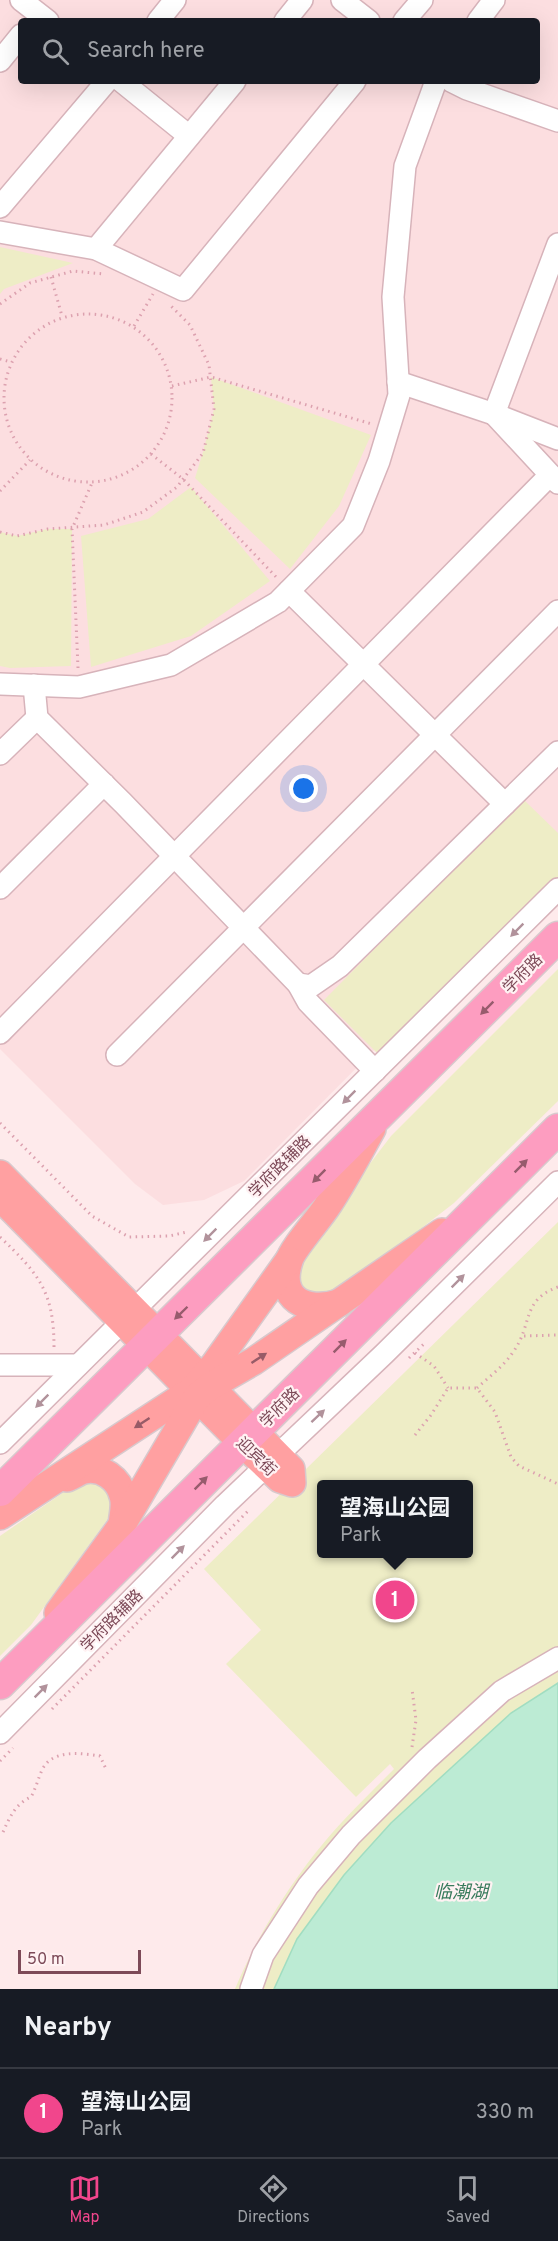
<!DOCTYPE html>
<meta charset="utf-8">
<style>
:root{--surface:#171b24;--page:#242831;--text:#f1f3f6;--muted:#9ea1a6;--line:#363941;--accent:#f1468c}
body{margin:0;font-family:Overpass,"Noto Sans SC",sans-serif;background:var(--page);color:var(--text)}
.scale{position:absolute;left:18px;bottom:15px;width:123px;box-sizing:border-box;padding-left:6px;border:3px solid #7d4a58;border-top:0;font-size:16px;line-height:21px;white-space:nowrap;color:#7d4a58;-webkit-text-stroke:4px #fff2f3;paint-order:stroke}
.you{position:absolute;left:304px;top:789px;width:21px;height:21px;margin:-15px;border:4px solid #fff;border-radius:50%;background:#1a73e8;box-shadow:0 0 0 9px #1a73e833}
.badge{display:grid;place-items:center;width:39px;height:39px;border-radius:50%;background:var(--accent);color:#fff;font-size:20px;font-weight:700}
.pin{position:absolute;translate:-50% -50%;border:3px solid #fff;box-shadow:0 2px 6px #0006}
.popup{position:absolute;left:317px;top:1480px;width:156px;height:78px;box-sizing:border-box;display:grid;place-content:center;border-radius:6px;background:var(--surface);filter:drop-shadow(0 2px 4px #0005);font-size:20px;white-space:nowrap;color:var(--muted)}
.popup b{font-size:22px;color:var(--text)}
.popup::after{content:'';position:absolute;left:50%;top:100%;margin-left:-12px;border:12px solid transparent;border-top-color:var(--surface)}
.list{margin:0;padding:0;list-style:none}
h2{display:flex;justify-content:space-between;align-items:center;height:78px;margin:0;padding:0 24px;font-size:26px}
h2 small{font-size:20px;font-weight:400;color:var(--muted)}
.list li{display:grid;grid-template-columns:39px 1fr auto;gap:18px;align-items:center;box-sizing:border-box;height:90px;padding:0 24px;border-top:2px solid var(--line)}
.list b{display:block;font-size:22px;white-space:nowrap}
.list p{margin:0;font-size:20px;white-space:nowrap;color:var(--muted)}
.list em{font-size:20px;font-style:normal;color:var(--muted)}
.icon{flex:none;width:33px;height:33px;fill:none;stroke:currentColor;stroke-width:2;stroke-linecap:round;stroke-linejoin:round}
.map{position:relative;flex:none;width:558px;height:1989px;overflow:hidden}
.search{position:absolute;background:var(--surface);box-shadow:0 6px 24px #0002;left:18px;right:18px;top:18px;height:66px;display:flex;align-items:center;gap:15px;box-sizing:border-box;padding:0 21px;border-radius:6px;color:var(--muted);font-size:22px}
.sheet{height:168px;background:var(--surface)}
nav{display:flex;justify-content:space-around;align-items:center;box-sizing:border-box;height:84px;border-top:2px solid var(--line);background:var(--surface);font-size:16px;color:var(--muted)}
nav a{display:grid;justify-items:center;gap:3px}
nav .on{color:var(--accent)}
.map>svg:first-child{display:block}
</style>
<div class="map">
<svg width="558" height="1989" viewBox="0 0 558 1989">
<rect width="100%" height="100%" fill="#feeaeb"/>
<path fill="#fcdee0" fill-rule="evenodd" d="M0,0h558v865l-314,316 -40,19 -41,5 -28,-21 -135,-135zM21,21h516v60h-516z"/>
<g fill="#eeedc6" fill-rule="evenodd">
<polygon points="0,247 73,263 4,289 0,294"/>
<polygon points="211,377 371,435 339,506 290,569 195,478 203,452 214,409"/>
<polygon points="191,487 270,581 191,636 91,667 81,536 148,519"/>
<polygon points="48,529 72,529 71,666 10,668 0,666 0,532 17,536"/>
<polygon points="523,799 558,833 558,877 379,1055 324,1000"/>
<polygon points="558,969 558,1101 454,1203 331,1298 300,1296 298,1258 391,1136"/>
<path d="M558,1222v767h-323c24,-58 64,-121 107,-167 17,-18 35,-36 52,-53l-4,-5 -34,33 -130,-133 35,-34 -57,-61zM322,1484h146v70h-146z"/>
<path d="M80,1481c14,0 34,5 33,25 -1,4 -5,10 -6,14l-76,105 -31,31v-120z"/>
</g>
<polygon fill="#bcebd4" stroke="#a1ddc1" stroke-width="1.5" points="558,1683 558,1989 274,1989 297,1939 344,1875 391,1823 511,1713"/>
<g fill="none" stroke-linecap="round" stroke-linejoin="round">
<g stroke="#d7b3ba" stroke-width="24">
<g id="minor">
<polyline points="21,0 48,21"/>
<polyline points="342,0 369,21"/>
<polyline points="158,21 175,0"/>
<polyline points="285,21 302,0"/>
<polyline points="404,21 422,0"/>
<polyline points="478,21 494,0"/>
<polyline points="0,61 21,35"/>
<polyline points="121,81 189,136"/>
<polyline points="451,81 467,89 558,121"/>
<polyline points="0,207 107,81"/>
<polyline points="0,232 96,249 183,290 355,81"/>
<polyline points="558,244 494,414 558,483"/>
<polyline points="96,249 235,81"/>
<polyline points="398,382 494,414 558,439"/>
<polyline points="289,591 505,804"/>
<polyline points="0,684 79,687 171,665 278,602 353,526 379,461 399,395 393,297 405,166 436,81"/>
<polyline points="34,685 37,718 123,803 298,984 308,1002 375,1071"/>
<polyline points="0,754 37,718"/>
<polyline points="0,888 104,784"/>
<polyline points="298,984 311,986 340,966 558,752"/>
<polyline points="0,1033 550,475"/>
<polyline points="117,1055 558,611"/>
<polyline points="0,1365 78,1365"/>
<polyline points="0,1443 558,889"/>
<polyline points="0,1733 225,1505 384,1354 558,1182"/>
<polyline points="251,1989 263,1955 308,1886 351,1835 427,1759 502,1691 558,1658"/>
</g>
</g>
<g stroke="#d8c9cd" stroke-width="30">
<g id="major">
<polyline points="0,1174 291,1469 292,1483 280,1479 242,1443 0,1197"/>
<path d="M339,1303c-33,10 -62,-3 -50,-42 3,-12 31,-43 39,-56 16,-24 30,-51 44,-76"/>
<path d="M67,1478c5,-2 11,-6 17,-8 18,-4 35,9 39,26 3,9 0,19 -1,28"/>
<polyline points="0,1516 191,1391 214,1365 289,1260"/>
<polyline points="58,1613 122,1525 197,1397 209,1387 254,1361 442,1232"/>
</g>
</g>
<g stroke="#d8c9cd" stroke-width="33">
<g id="highway">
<polyline points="0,1491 558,937"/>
<polyline points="0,1684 558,1129"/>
</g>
</g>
<g stroke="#dca1af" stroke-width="3" stroke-dasharray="1.5 4.5" stroke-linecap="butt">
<polyline points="51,277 62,316"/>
<polyline points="0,304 30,283 73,271 104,274"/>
<circle cx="88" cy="398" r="84"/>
<polyline points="134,326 153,294"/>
<polyline points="0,359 11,362"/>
<polyline points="172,386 211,377 372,424"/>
<polyline points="151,454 183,479 278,579"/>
<polyline points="0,491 30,460"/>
<polyline points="0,532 17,536 48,529 104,525 143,512 177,487 203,453 214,409 209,365 190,325 171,306"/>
<polyline points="78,668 72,529 92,483"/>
<polyline points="0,1123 92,1216 129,1237 169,1236 187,1232"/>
<path d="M0,1237c39,37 54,55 54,110"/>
<polyline points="524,1336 558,1335"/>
<polyline points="415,1353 434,1366 448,1388"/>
<polyline points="409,1358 426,1342"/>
<path d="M477,1388c12,-11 27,-22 36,-36 20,-27 8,-52 45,-65"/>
<polyline points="415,1435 431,1415 448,1388 477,1388 495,1412 511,1457 519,1466 558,1484"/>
<polyline points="52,1709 248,1511"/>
<polyline points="412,1747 416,1720 412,1689"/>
<polyline points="0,1761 13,1748"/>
<path d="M3,1832c7,-15 12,-28 28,-35 5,-9 7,-18 11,-27 10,-21 39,-17 58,-14l6,13"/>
</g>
<use href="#minor" stroke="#fff" stroke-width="21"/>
<use href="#major" stroke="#ffa0a1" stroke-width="27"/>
<use href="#highway" stroke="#fd9dc0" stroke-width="30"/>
</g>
<defs><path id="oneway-solid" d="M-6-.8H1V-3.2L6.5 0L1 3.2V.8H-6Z" transform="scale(1.5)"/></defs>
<g fill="#b1929b">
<use href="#oneway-solid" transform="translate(517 930) rotate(135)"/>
<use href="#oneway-solid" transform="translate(349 1097) rotate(135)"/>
<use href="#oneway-solid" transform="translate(210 1235) rotate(135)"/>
<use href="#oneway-solid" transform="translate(458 1281) rotate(-45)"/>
<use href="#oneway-solid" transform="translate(42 1401) rotate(135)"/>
<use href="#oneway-solid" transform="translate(318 1416) rotate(-43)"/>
<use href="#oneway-solid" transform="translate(178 1552) rotate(-45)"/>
<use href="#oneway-solid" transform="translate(41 1691) rotate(-45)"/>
</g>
<g fill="#975b6d">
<use href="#oneway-solid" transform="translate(487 1008) rotate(135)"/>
<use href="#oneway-solid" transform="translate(521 1166) rotate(-45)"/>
<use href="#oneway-solid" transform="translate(319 1176) rotate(135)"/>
<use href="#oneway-solid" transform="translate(181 1313) rotate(136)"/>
<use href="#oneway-solid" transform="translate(340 1346) rotate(-45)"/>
<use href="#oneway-solid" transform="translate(201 1483) rotate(-45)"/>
</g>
<g fill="#975b67">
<use href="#oneway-solid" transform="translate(259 1358) rotate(-33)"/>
<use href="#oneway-solid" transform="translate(142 1423) rotate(147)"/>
</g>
<g text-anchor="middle" stroke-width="4.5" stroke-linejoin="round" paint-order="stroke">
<g font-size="16" fill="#7d4a58" stroke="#fff2f3">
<text transform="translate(522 973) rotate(-45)" y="6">学府路</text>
<text transform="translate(279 1166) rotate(-45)" y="6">学府路辅路</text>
<text transform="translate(279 1407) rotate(-45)" y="6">学府路</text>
<text transform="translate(257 1456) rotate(44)" y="6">迎宾街</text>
<text transform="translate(111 1620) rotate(-45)" y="6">学府路辅路</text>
</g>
<g font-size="18" font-style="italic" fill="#387b5c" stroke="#fff2f3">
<text x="461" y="1898">临潮湖</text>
</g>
</g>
</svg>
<div class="scale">50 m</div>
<div class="you"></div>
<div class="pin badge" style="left:395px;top:1600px">1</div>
<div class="popup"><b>望海山公园</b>Park</div>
<div class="search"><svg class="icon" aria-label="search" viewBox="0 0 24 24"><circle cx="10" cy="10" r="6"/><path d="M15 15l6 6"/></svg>Search here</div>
</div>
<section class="sheet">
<h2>Nearby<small></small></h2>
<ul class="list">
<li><span class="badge">1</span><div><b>望海山公园</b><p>Park</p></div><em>330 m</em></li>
</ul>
</section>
<nav>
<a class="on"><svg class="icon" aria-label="map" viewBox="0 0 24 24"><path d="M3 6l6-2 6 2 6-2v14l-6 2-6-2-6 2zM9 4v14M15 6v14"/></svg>Map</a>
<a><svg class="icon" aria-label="directions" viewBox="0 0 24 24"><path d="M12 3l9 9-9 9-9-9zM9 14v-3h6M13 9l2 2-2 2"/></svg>Directions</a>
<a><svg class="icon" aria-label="saved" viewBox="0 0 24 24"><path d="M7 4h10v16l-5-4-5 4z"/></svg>Saved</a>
</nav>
